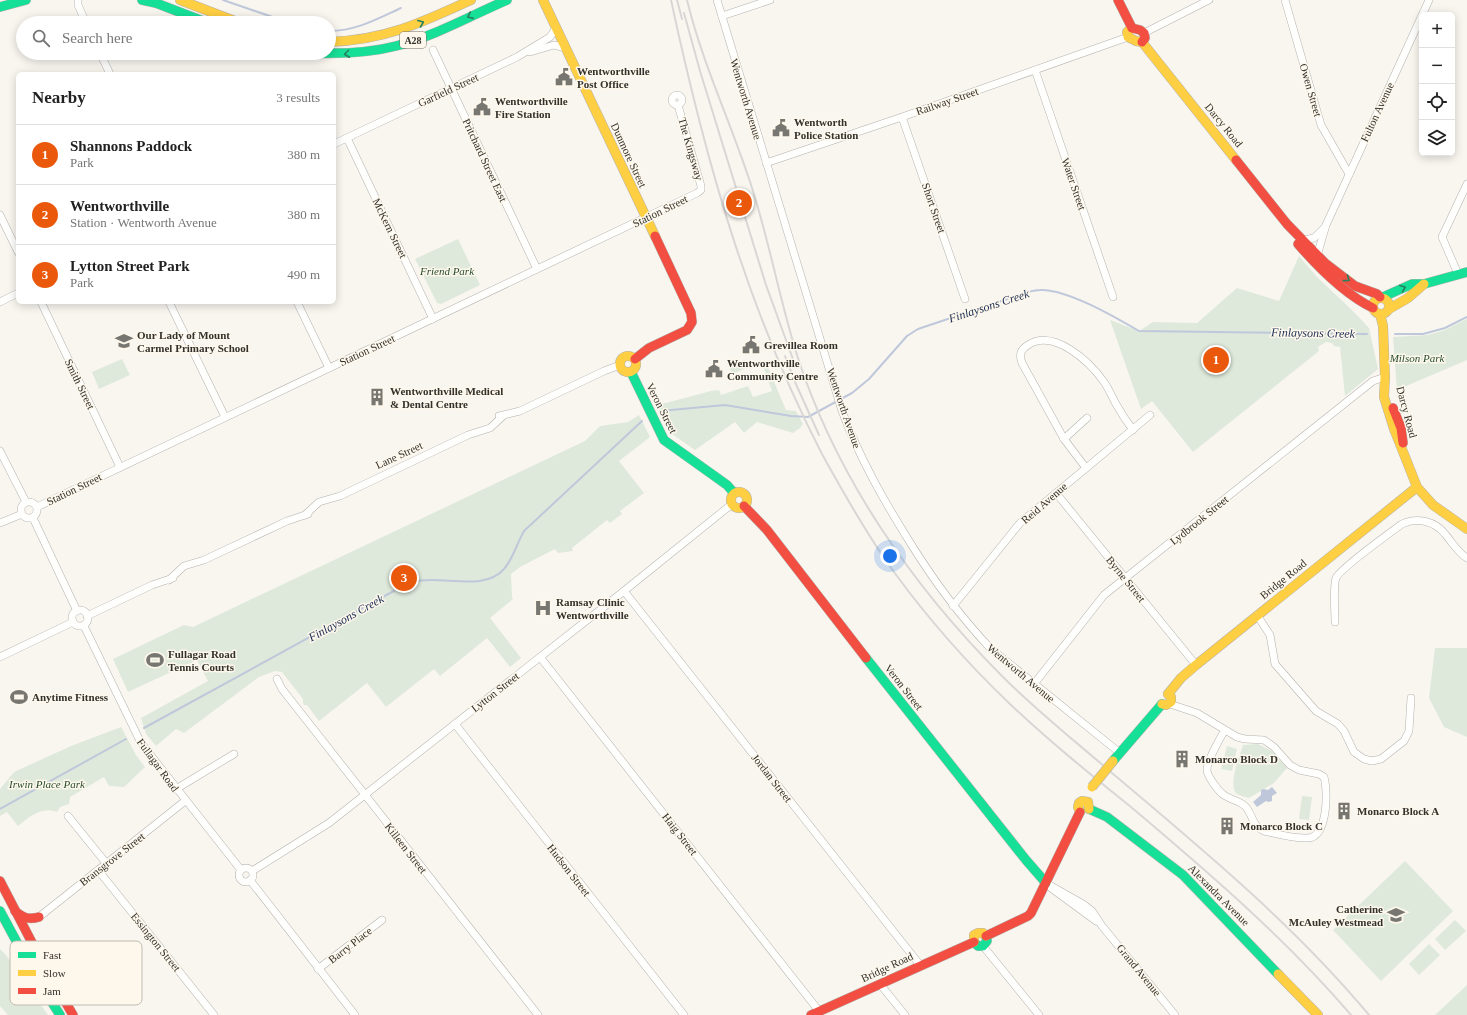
<!DOCTYPE html>
<meta charset="utf-8">
<style>
:root{--surface:#fff;--page:#f2f2f2;--text:#222;--muted:#767676;--line:#e0e0e0;--accent:#ea580c}
body{margin:0;font-family:"Times New Roman",serif;background:var(--page);color:var(--text)}
.controls{position:absolute;right:12px;top:12px;display:grid;overflow:hidden;border-radius:6px;box-shadow:0 2px 10px #0003}
.controls button{width:36px;height:36px;display:grid;place-items:center;padding:0;border:0;border-bottom:1px solid var(--line);background:var(--surface);color:var(--text);font:20px sans-serif}
.you{position:absolute;left:890px;top:556px;width:14px;height:14px;margin:-10px;border:3px solid #fff;border-radius:50%;background:#1a73e8;box-shadow:0 0 0 6px #1a73e833}
.badge{display:grid;place-items:center;width:26px;height:26px;border-radius:50%;background:var(--accent);color:#fff;font-size:13px;font-weight:700}
.pin{position:absolute;translate:-50% -50%;border:2px solid #fff;box-shadow:0 1px 4px #0006}
.list{margin:0;padding:0;list-style:none}
h2{display:flex;justify-content:space-between;align-items:center;height:52px;margin:0;padding:0 16px;font-size:17px}
h2 small{font-size:13px;font-weight:400;color:var(--muted)}
.list li{display:grid;grid-template-columns:26px 1fr auto;gap:12px;align-items:center;box-sizing:border-box;height:60px;padding:0 16px;border-top:1px solid var(--line)}
.list b{display:block;font-size:15px;white-space:nowrap}
.list p{margin:0;font-size:13px;white-space:nowrap;color:var(--muted)}
.list em{font-size:13px;font-style:normal;color:var(--muted)}
.icon{flex:none;width:22px;height:22px;fill:none;stroke:currentColor;stroke-width:2;stroke-linecap:round;stroke-linejoin:round}
.map{position:relative;flex:none;width:1467px;height:1015px;overflow:hidden}
.search{position:absolute;background:var(--surface);box-shadow:0 2px 10px #0003;left:16px;top:16px;width:320px;height:44px;display:flex;align-items:center;gap:10px;box-sizing:border-box;padding:0 14px;border-radius:22px;color:var(--muted);font-size:15px}
.panel{position:absolute;background:var(--surface);box-shadow:0 2px 10px #0003;left:16px;top:72px;width:320px;height:232px;border-radius:6px}
.map>svg:first-child{display:block}
</style>
<div class="map">
<svg width="1467" height="1015" viewBox="0 0 1467 1015">
<rect width="100%" height="100%" fill="#f9f6f0"/>
<g fill="#dee9db">
<polygon points="458,239 480,285 441,304 437,303 415,259"/>
<polygon points="1299,256 1317,277 1354,312 1369,328 1378,369 1345,396 1340,347 1334,346 1332,343 1326,342 1318,347 1319,351 1193,452 1152,401 1141,409 1110,320 1139,331 1153,322 1197,323 1237,288 1279,301"/>
<polygon points="1467,319 1467,360 1397,390 1393,337 1428,335 1445,330"/>
<polygon points="122,359 130,375 99,389 92,372"/>
<polygon points="745,360 747,368 732,374 728,365"/>
<polygon points="767,365 786,410 796,411 803,424 800,428 793,433 757,422 744,433 735,422 695,450 672,434 658,405 711,391 719,390 721,395 748,386 753,397 772,391 764,369"/>
<polygon points="639,415 650,437 619,461 644,493 620,511 622,514 610,523 607,520 572,548 573,551 558,553 555,549 520,567 511,574 512,597 513,599 490,618 521,658 510,667 487,638 440,676 434,669 386,707 367,683 319,721 307,705 304,705 303,703 303,699 282,672 275,671 259,677 184,733 176,729 156,746 146,734 141,718 208,681 197,660 128,692 113,659 184,625 193,627 585,441 600,426 628,422"/>
<polygon points="1435,648 1467,648 1467,737 1444,727 1429,698"/>
<path d="M121,727l15,28 9,12 -21,20 -15,-1 -5,-9 -34,20 -1,7 -9,3 -3,5c-15,-6 -28,5 -39,14l-11,-14 -7,4v-27l14,-17 57,-26z"/>
<path d="M1258,744l14,7 15,17 -13,15 -25,15c-3,-1 -9,-2 -12,-4 -10,-8 3,-39 6,-49z"/>
<polygon points="1227,746 1237,749 1232,771 1221,769"/>
<polygon points="1302,796 1312,797 1309,820 1299,819"/>
<polygon points="1405,861 1453,911 1381,981 1333,930"/>
<polygon points="1455,920 1466,931 1445,950 1435,939"/>
<polygon points="1429,944 1440,955 1419,975 1409,964"/>
<polygon points="0,949 6,955 48,1015 8,1015 0,1006"/>
<polygon points="1467,985 1467,1015 1435,1015"/>
</g>
<polygon fill="#bfc8da" points="1272,787 1277,793 1272,796 1272,801 1268,802 1266,801 1257,807 1253,802 1261,795 1261,790 1264,789 1268,790"/>
<g fill="none" stroke-linecap="round" stroke-linejoin="round">
<g stroke="#bfc8da" stroke-width="2">
<polyline points="223,0 290,23"/>
<path d="M329,31c27,0 48,-12 72,-23"/>
<polyline points="1395,334 1423,334 1445,328 1467,317"/>
<path d="M660,411l65,-6 66,11 17,1 44,-24 17,-14 38,-43 11,-7 110,-37c4,-1 8,-2 12,-2 27,-1 75,27 99,41l228,3"/>
<path d="M144,728l257,-141c4,-2 8,-4 12,-5 27,-8 70,11 91,-13 9,-10 13,-26 20,-38l118,-110"/>
<polyline points="0,809 126,739"/>
</g>
<g stroke="#b5b2ae" stroke-width="8">
<g id="street">
<polyline points="78,0 78,5 86,23"/>
<path d="M717,0l125,411c18,48 42,90 69,133 23,37 49,72 79,104l130,105"/>
<polyline points="1285,0 1321,125 1349,174"/>
<polyline points="722,16 770,0"/>
<polyline points="1144,33 1209,0"/>
<polyline points="433,50 537,269"/>
<polyline points="530,52 554,45 566,48"/>
<polyline points="100,53 110,74"/>
<polyline points="1035,70 1113,297"/>
<circle cx="677" cy="100" r="5"/>
<polyline points="902,117 965,299"/>
<polyline points="347,138 433,319"/>
<polyline points="334,144 517,57 550,37 556,28"/>
<polyline points="766,163 902,117 1128,37"/>
<polyline points="0,215 18,252"/>
<polyline points="1303,240 1314,238 1324,228"/>
<polyline points="1317,256 1326,225 1429,0"/>
<polyline points="1458,274 1442,237 1467,184"/>
<polyline points="0,302 18,293"/>
<polyline points="41,302 120,467"/>
<polyline points="169,302 225,417"/>
<polyline points="297,302 329,368"/>
<polyline points="499,416 520,411 604,371 620,365"/>
<polyline points="1064,439 1087,418"/>
<polyline points="0,451 26,502"/>
<path d="M1086,468l-22,-29 -42,-76c-3,-8 -2,-13 6,-18 26,-17 62,17 76,37 5,7 8,15 12,22 5,9 11,18 17,26"/>
<polyline points="1056,493 1196,665"/>
<circle cx="29" cy="510" r="8"/>
<polyline points="37,507 697,193 701,190 701,186 678,105"/>
<polyline points="305,515 319,502 340,496 468,435 490,428 503,416"/>
<polyline points="33,518 77,611"/>
<polyline points="0,523 22,514"/>
<polyline points="169,580 184,566 204,560 287,521 308,514"/>
<polyline points="624,591 920,965"/>
<polyline points="953,606 1020,523 1150,415"/>
<circle cx="80" cy="618" r="8"/>
<polyline points="1257,615 1270,635 1275,664 1316,711 1338,724 1344,731 1354,752 1364,759 1372,761 1381,759 1404,741 1409,731 1411,698"/>
<polyline points="87,616 152,585 173,578"/>
<path d="M1335,622c0,-10 -2,-35 1,-44 4,-9 55,-46 66,-54 15,-7 33,-3 43,10 7,8 13,19 22,24"/>
<polyline points="84,626 141,743 241,870"/>
<polyline points="0,657 73,622"/>
<polyline points="540,657 819,1011"/>
<polyline points="277,679 282,689 538,1015"/>
<polyline points="1034,684 1104,595 1373,381 1385,377"/>
<path d="M1170,704l27,9 40,24 8,2 19,1 10,7 16,18 9,5 20,4 5,3c4,14 4,60 -16,61 -14,1 -30,-4 -44,-7 -13,-6 -10,-14 -18,-24 -5,-6 -15,-7 -22,-12 -5,-3 -17,-19 -17,-25 0,-9 13,-32 18,-40"/>
<polyline points="455,724 684,1015"/>
<polyline points="176,789 234,754"/>
<polyline points="68,816 106,863"/>
<circle cx="246" cy="875" r="7"/>
<polyline points="98,870 214,1015"/>
<polyline points="252,871 329,823 619,595 732,504"/>
<polyline points="250,880 355,1015"/>
<polyline points="1046,883 1083,904 1092,911 1102,926 1175,1015"/>
<polyline points="1051,888 1096,921"/>
<polyline points="39,917 185,801"/>
<polyline points="983,946 1039,1015"/>
<polyline points="318,969 382,920"/>
<polyline points="880,984 905,1015"/>
</g>
</g>
<g stroke="#b5b2ae" stroke-width="10">
<g id="fast">
<polyline points="142,0 156,3 208,23"/>
<polyline points="0,7 26,0"/>
<path d="M313,53c28,1 56,0 83,-7 39,-10 74,-30 111,-46"/>
<polyline points="1383,297 1412,284 1424,284 1467,272"/>
<polyline points="631,372 664,440 727,485 734,493"/>
<polyline points="866,658 1026,860 1046,883"/>
<polyline points="1113,761 1162,704"/>
<polyline points="1089,809 1107,817 1183,875 1278,974"/>
<polyline points="0,911 34,974 60,1015"/>
<polyline points="974,942 978,946 983,946 987,941 986,936"/>
</g>
</g>
<g stroke="#b5b2ae" stroke-width="10">
<g id="slow">
<polyline points="180,0 240,23"/>
<polyline points="543,0 655,236"/>
<polyline points="1132,28 1127,32 1128,37 1136,41 1142,42"/>
<path d="M329,42c56,-2 92,-19 142,-42"/>
<polyline points="1142,42 1236,160"/>
<circle cx="1381" cy="306" r="8"/>
<polyline points="1389,309 1408,298 1424,284"/>
<polyline points="1380,314 1383,326 1385,377 1384,397 1394,429 1417,487 1433,505 1467,529"/>
<circle cx="628" cy="364" r="8"/>
<circle cx="739" cy="500" r="8"/>
<polyline points="1168,694 1181,678 1196,665 1417,487"/>
<polyline points="1162,704 1166,705 1171,702 1171,697 1168,694"/>
<polyline points="1080,812 1078,807 1079,803 1082,801 1088,802 1089,809"/>
<polyline points="974,942 974,935 978,933 983,933 986,936"/>
<polyline points="1278,974 1318,1015"/>
</g>
</g>
<g stroke="#b5b2ae" stroke-width="10">
<g id="jam">
<polyline points="1118,0 1132,28"/>
<polyline points="1132,28 1140,30 1144,33 1145,38 1142,42"/>
<polyline points="1236,160 1287,224 1325,263 1355,286 1377,294 1380,297"/>
<path d="M1298,244c20,23 48,51 75,64"/>
<polyline points="635,359 649,348 687,330 692,322 691,313 655,236"/>
<polyline points="1393,408 1401,428 1403,443"/>
<polyline points="744,506 767,530 866,658"/>
<polyline points="0,881 41,960 73,1015"/>
<path d="M15,911c8,7 14,9 24,6"/>
<polyline points="986,936 1028,916 1031,913 1080,812"/>
<polyline points="811,1015 974,942"/>
</g>
</g>
<use href="#street" stroke="#fefefd" stroke-width="7"/>
<use href="#fast" stroke="#16e098" stroke-width="9"/>
<use href="#slow" stroke="#ffcf43" stroke-width="9"/>
<use href="#jam" stroke="#f24e42" stroke-width="9"/>
<g stroke="#d8d7d5" stroke-width="2">
<path d="M671,0c34,158 76,309 151,454 22,40 45,81 72,118 35,48 74,92 117,133 38,36 79,69 120,102 77,65 154,131 220,208"/>
<polyline points="677,0 682,19"/>
<path d="M687,0c16,66 46,127 66,191 17,54 27,110 44,164 39,122 116,232 206,322 34,34 72,64 109,96 90,76 181,151 257,242"/>
<polyline points="684,13 700,71 766,285 794,362"/>
<polyline points="785,356 795,382 819,435"/>
</g>
<g stroke="#b5b2ae" stroke-width="10" stroke-linecap="butt">
<polyline id="slow-bridge" points="1092,787 1113,761"/>
</g>
<use href="#slow-bridge" stroke="#ffcf43" stroke-width="9"/>
</g>
<defs><path id="oneway-chevron" d="M-2-3.5L2.5 0L-2 3.5" fill="none" stroke-width="1.6" stroke-linecap="round" stroke-linejoin="round"/></defs>
<g stroke="#26805d">
<use href="#oneway-chevron" transform="translate(470 16) rotate(156)"/>
<use href="#oneway-chevron" transform="translate(421 23) rotate(-22)"/>
<use href="#oneway-chevron" transform="translate(347 54) rotate(173)"/>
<use href="#oneway-chevron" transform="translate(1347 279) rotate(36)"/>
<use href="#oneway-chevron" transform="translate(1403 288) rotate(-20)"/>
</g>
<defs>
<g id="civic-bare" transform="scale(1.38)"><path d="M-.6-6.5H3V-4.5H.6V-3L4-1V1h2V6H-6V1h2V-1L-.6-3ZM-1.2 2.5V6h2.4V2.5Z" fill="#787671" stroke="#fdf7ec" stroke-width="2.5" paint-order="stroke"/></g>
<g id="school-bare" transform="scale(1.38)"><path d="M0-5L7-2L0 1L-7-2ZM-4 1L0 2.5L4 1V4Q0 6-4 4Z" fill="#787671" stroke="#fdf7ec" stroke-width="2.5" paint-order="stroke"/></g>
<g id="building-bare" transform="scale(1.38)"><path d="M-4-6H4V6H1V3H-1V6H-4ZM-2.5-4.3h1.7v1.8h-1.7ZM.8-4.3h1.7v1.8H.8ZM-2.5-1h1.7V.8h-1.7ZM.8-1h1.7V.8H.8Z" fill="#787671" stroke="#fdf7ec" stroke-width="2.5" paint-order="stroke"/></g>
<g id="hospital-bare" transform="scale(1.38)"><path d="M-5-5h3v3.5h4V-5h3V5h-3V1.5h-4V5h-3Z" fill="#787671" stroke="#fdf7ec" stroke-width="2.5" paint-order="stroke"/></g>
<g id="stadium-bare" transform="scale(1.38)"><path d="M0-5a6.5 5 0 1 0 0 10a6.5 5 0 1 0 0-10ZM-3.5-1.8h7v3.6h-7Z" fill="#787671" stroke="#fdf7ec" stroke-width="2.5" paint-order="stroke"/></g>
</defs>
<g fill-rule="evenodd">
<use href="#civic-bare" x="564" y="77"/>
<use href="#civic-bare" x="482" y="107"/>
<use href="#civic-bare" x="781" y="128"/>
<use href="#school-bare" x="124" y="341"/>
<use href="#civic-bare" x="751" y="345"/>
<use href="#civic-bare" x="714" y="369"/>
<use href="#building-bare" x="377" y="397"/>
<use href="#hospital-bare" x="543" y="608"/>
<use href="#stadium-bare" x="155" y="660"/>
<use href="#stadium-bare" x="19" y="697"/>
<use href="#building-bare" x="1182" y="759"/>
<use href="#building-bare" x="1344" y="811"/>
<use href="#building-bare" x="1227" y="826"/>
<use href="#school-bare" x="1396" y="915"/>
</g>
<g text-anchor="middle" stroke-width="3" stroke-linejoin="round" paint-order="stroke">
<rect fill="#fdf7ec" stroke="#706c66" stroke-width="1" x="400" y="32" width="26" height="16" rx="3"/>
<g font-size="10" font-weight="bold" fill="#33312c">
<text x="413" y="44">A28</text>
</g>
<g font-size="11" font-weight="bold" fill="#33312c" stroke="#fdf7ec" text-anchor="start">
<text x="577" y="75">Wentworthville<tspan x="577" dy="13">Post Office</tspan></text>
<text x="495" y="105">Wentworthville<tspan x="495" dy="13">Fire Station</tspan></text>
<text x="794" y="126">Wentworth<tspan x="794" dy="13">Police Station</tspan></text>
<text x="137" y="339">Our Lady of Mount<tspan x="137" dy="13">Carmel Primary School</tspan></text>
<text x="764" y="349">Grevillea Room</text>
<text x="727" y="367">Wentworthville<tspan x="727" dy="13">Community Centre</tspan></text>
<text x="390" y="395">Wentworthville Medical<tspan x="390" dy="13">&amp; Dental Centre</tspan></text>
<text x="556" y="606">Ramsay Clinic<tspan x="556" dy="13">Wentworthville</tspan></text>
<text x="168" y="658">Fullagar Road<tspan x="168" dy="13">Tennis Courts</tspan></text>
<text x="32" y="701">Anytime Fitness</text>
<text x="1195" y="763">Monarco Block D</text>
<text x="1357" y="815">Monarco Block A</text>
<text x="1240" y="830">Monarco Block C</text>
<text x="1383" y="913" text-anchor="end">Catherine<tspan x="1383" dy="13">McAuley Westmead</tspan></text>
</g>
<g font-size="11" fill="#33312c" stroke="#fdf7ec">
<text transform="translate(448 90) rotate(-25)" y="4">Garfield Street</text>
<text transform="translate(1311 90) rotate(74)" y="4">Owen Street</text>
<text transform="translate(746 99) rotate(73)" y="4">Wentworth Avenue</text>
<text transform="translate(947 101) rotate(-19)" y="4">Railway Street</text>
<text transform="translate(1377 112) rotate(-65)" y="4">Fulton Avenue</text>
<text transform="translate(1224 125) rotate(51)" y="4">Darcy Road</text>
<text transform="translate(691 149) rotate(74)" y="4">The Kingsway</text>
<text transform="translate(629 155) rotate(65)" y="4">Dunmore Street</text>
<text transform="translate(485 160) rotate(65)" y="4">Pritchard Street East</text>
<text transform="translate(1074 184) rotate(71)" y="4">Water Street</text>
<text transform="translate(934 208) rotate(71)" y="4">Short Street</text>
<text transform="translate(660 211) rotate(-26)" y="4">Station Street</text>
<text transform="translate(390 228) rotate(64)" y="4">McKern Street</text>
<text transform="translate(367 350) rotate(-25)" y="4">Station Street</text>
<text transform="translate(80 384) rotate(64)" y="4">Smith Street</text>
<text transform="translate(662 408) rotate(63)" y="4">Veron Street</text>
<text transform="translate(844 408) rotate(71)" y="4">Wentworth Avenue</text>
<text transform="translate(1407 412) rotate(75)" y="4">Darcy Road</text>
<text transform="translate(399 455) rotate(-25)" y="4">Lane Street</text>
<text transform="translate(74 489) rotate(-26)" y="4">Station Street</text>
<text transform="translate(1044 503) rotate(-41)" y="4">Reid Avenue</text>
<text transform="translate(1199 520) rotate(-39)" y="4">Lydbrook Street</text>
<text transform="translate(1126 579) rotate(51)" y="4">Byrne Street</text>
<text transform="translate(1283 579) rotate(-39)" y="4">Bridge Road</text>
<text transform="translate(1021 673) rotate(40)" y="4">Wentworth Avenue</text>
<text transform="translate(904 687) rotate(52)" y="4">Veron Street</text>
<text transform="translate(495 692) rotate(-38)" y="4">Lytton Street</text>
<text transform="translate(158 765) rotate(54)" y="4">Fullagar Road</text>
<text transform="translate(772 778) rotate(52)" y="4">Jordan Street</text>
<text transform="translate(680 834) rotate(52)" y="4">Haig Street</text>
<text transform="translate(406 848) rotate(52)" y="4">Killeen Street</text>
<text transform="translate(112 859) rotate(-38)" y="4">Bransgrove Street</text>
<text transform="translate(569 870) rotate(52)" y="4">Hudson Street</text>
<text transform="translate(1219 895) rotate(45)" y="4">Alexandra Avenue</text>
<text transform="translate(156 942) rotate(51)" y="4">Essington Street</text>
<text transform="translate(350 945) rotate(-38)" y="4">Barry Place</text>
<text transform="translate(887 967) rotate(-25)" y="4">Bridge Road</text>
<text transform="translate(1139 970) rotate(51)" y="4">Grand Avenue</text>
</g>
<g font-size="11" font-style="italic" fill="#264d2c" stroke="#fdf7ec">
<text x="447" y="275">Friend Park</text>
<text x="1417" y="362">Milson Park</text>
<text x="47" y="788">Irwin Place Park</text>
</g>
<g font-size="12" font-style="italic" fill="#1a2e53" stroke="#fdf7ec">
<text transform="translate(989 306) rotate(-18)" y="4">Finlaysons Creek</text>
<text transform="translate(1313 333) rotate(1)" y="4">Finlaysons Creek</text>
<text transform="translate(346 618) rotate(-29)" y="4">Finlaysons Creek</text>
</g>
</g>
<rect x="10" y="941" width="132" height="64" rx="6" fill="#fdf7ec" stroke="#c0bcb2" stroke-width="1"/>
<rect x="18" y="952" width="18" height="6" fill="#16e098"/>
<rect x="18" y="970" width="18" height="6" fill="#ffcf43"/>
<rect x="18" y="988" width="18" height="6" fill="#f24e42"/>
<g font-size="11" fill="#33312c">
<text x="43" y="959">Fast</text>
<text x="43" y="977">Slow</text>
<text x="43" y="995">Jam</text>
</g>
</svg>
<div class="controls">
<button>+</button>
<button>−</button>
<button><svg class="icon" aria-label="locate" viewBox="0 0 24 24"><circle cx="12" cy="12" r="6"/><path d="M12 2v4M12 18v4M2 12h4M18 12h4"/></svg></button>
<button><svg class="icon" aria-label="layers" viewBox="0 0 24 24"><path d="M12 4l9 5-9 5-9-5zM3 14l9 5 9-5"/></svg></button>
</div>
<div class="you"></div>
<div class="pin badge" style="left:1216px;top:360px">1</div>
<div class="pin badge" style="left:739px;top:203px">2</div>
<div class="pin badge" style="left:404px;top:578px">3</div>
<div class="search"><svg class="icon" aria-label="search" viewBox="0 0 24 24"><circle cx="10" cy="10" r="6"/><path d="M15 15l6 6"/></svg>Search here</div>
<section class="panel">
<h2>Nearby<small>3 results</small></h2>
<ul class="list">
<li><span class="badge">1</span><div><b>Shannons Paddock</b><p>Park</p></div><em>380 m</em></li>
<li><span class="badge">2</span><div><b>Wentworthville</b><p>Station · Wentworth Avenue</p></div><em>380 m</em></li>
<li><span class="badge">3</span><div><b>Lytton Street Park</b><p>Park</p></div><em>490 m</em></li>
</ul>
</section>
</div>
